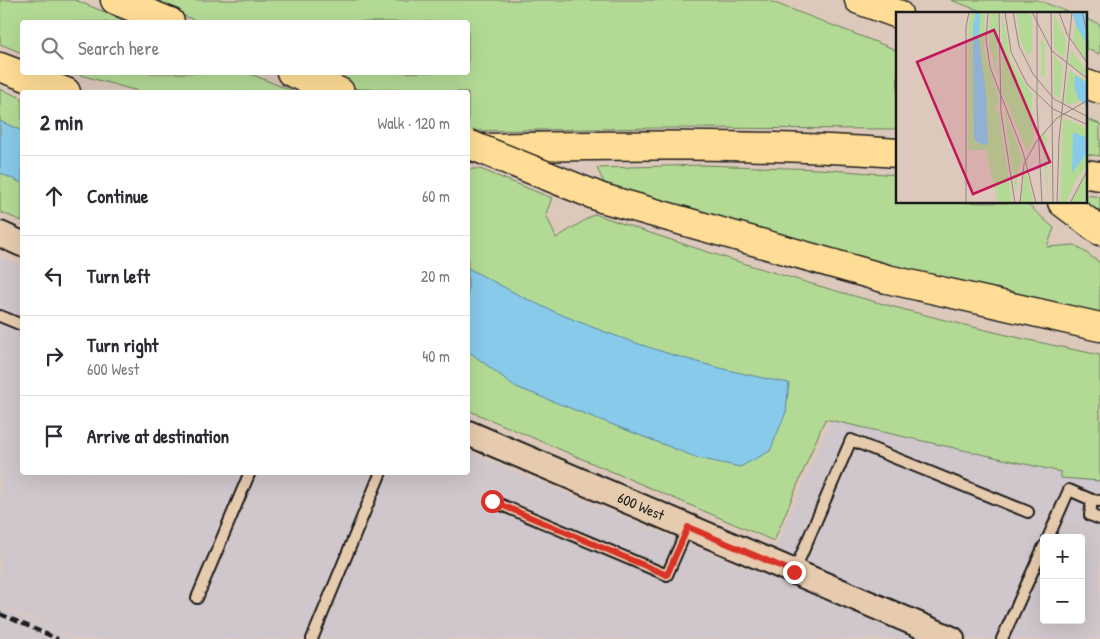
<!DOCTYPE html>
<meta charset="utf-8">
<style>
:root{--surface:#fff;--page:#f2f2f3;--text:#2b2b33;--muted:#7c7c81;--line:#e1e1e2}
body{margin:0;font-family:"Patrick Hand",sans-serif;background:var(--page);color:var(--text)}
.controls{position:absolute;right:15px;bottom:15px;display:grid;overflow:hidden;border-radius:5px;box-shadow:0 5px 20px #0002}
.controls button{width:45px;height:45px;display:grid;place-items:center;padding:0;border:0;border-bottom:1px solid var(--line);background:var(--surface);color:var(--text);font:25px sans-serif}
.stop{position:absolute;width:15px;height:15px;margin:-11px;border:4px solid #d93025;border-radius:50%;background:#fff}
.stop.end{background:#d93025;border-color:#fff;box-shadow:0 1px 5px #0008}
.list{margin:0;padding:0;list-style:none}
h2{display:flex;justify-content:space-between;align-items:center;height:65px;margin:0;padding:0 20px;font-size:21px}
h2 small{font-size:16px;font-weight:400;color:var(--muted)}
.list li{display:grid;grid-template-columns:32px 1fr auto;gap:15px;align-items:center;box-sizing:border-box;height:80px;padding:0 20px;border-top:1px solid var(--line)}
.list b{display:block;font-size:19px;white-space:nowrap}
.list p{margin:0;font-size:16px;white-space:nowrap;color:var(--muted)}
.list em{font-size:16px;font-style:normal;color:var(--muted)}
.icon{flex:none;width:28px;height:28px;fill:none;stroke:currentColor;stroke-width:2;stroke-linecap:round;stroke-linejoin:round}
.map{position:relative;flex:none;width:1100px;height:639px;overflow:hidden}
.search{position:absolute;background:var(--surface);box-shadow:0 5px 20px #0002;left:20px;top:20px;width:450px;height:55px;display:flex;align-items:center;gap:12px;box-sizing:border-box;padding:0 18px;border-radius:5px;color:var(--muted);font-size:19px}
.panel{position:absolute;background:var(--surface);box-shadow:0 5px 20px #0002;left:20px;top:90px;width:450px;height:385px;border-radius:5px}
.map>svg:first-child{display:block}
</style>
<div class="map">
<svg width="1100" height="639" viewBox="0 0 1100 639">
<rect width="100%" height="100%" fill="#ddc9bc"/>
<filter id="ink" filterUnits="userSpaceOnUse"><feTurbulence type="fractalNoise" baseFrequency=".02" numOctaves="2"/><feDisplacementMap in="SourceGraphic" scale="10" xChannelSelector="R" yChannelSelector="G"/><feConvolveMatrix kernelMatrix="1 2 1 2 8 2 1 2 1" color-interpolation-filters="sRGB"/></filter>
<g filter="url(#ink)">
<g fill="#d0c7cc" fill-rule="evenodd">
<path d="M0,257l22,9v206h446v-20l295,123 82,-187 255,30v221h-1021l-79,-34zM1044,538h37v82h-37z"/>
<polygon points="0,607 75,639 0,639"/>
</g>
<g fill="#b3da95" stroke="#687b58">
<polygon points="0,0 75,0 129,22 22,22 22,53 0,44"/>
<polygon points="144,0 767,0 894,49 898,55 897,129 661,128 468,131 468,92 407,92 408,90 357,89 319,73 468,72 468,22 199,22"/>
<polygon points="951,0 1038,0 1073,14 989,14"/>
<polygon points="1086,19 1100,24 1100,54 1086,49"/>
<polygon points="73,73 248,73 295,92 141,92"/>
<polygon points="0,89 22,98 22,221 0,212"/>
<polygon points="1086,119 1100,124 1100,156 1086,154"/>
<polygon points="702,165 818,169 897,175 898,202 1026,203 1054,228 1047,247 1075,245 1100,263 1100,326 606,187 597,168"/>
<path d="M468,169h12l72,29 -6,16 10,24 39,-24c165,58 334,107 505,141v126l-39,-3v-6l-236,-53 -51,122 -306,-131z"/>
<polygon points="1086,195 1100,197 1100,216 1084,203 1086,202"/>
</g>
<g fill="#88cae9" stroke="#5d8497">
<polygon points="0,121 22,131 22,183 0,173"/>
<path d="M468,268c25,13 51,28 78,40 78,34 160,60 243,75l-3,29 -16,39 -30,16 -42,-9 -182,-71 -48,-36z"/>
</g>
<g fill="none" stroke-linecap="round" stroke-linejoin="round">
<g stroke="#1c1c1c" stroke-width="14">
<g id="service">
<polyline points="0,316 22,325"/>
<polyline points="492,501 667,575 688,527"/>
<polyline points="1100,501 1092,500 1090,515 1100,519"/>
<polyline points="1048,538 1069,490 1092,500"/>
<polyline points="794,572 851,440 1028,512"/>
<polyline points="197,598 250,472"/>
<polyline points="312,639 381,472"/>
<polyline points="1002,639 1044,546"/>
</g>
</g>
<g stroke="#1c1c1c" stroke-width="28">
<g id="tertiary">
<polyline points="0,234 22,244"/>
<path id="s1" d="M468,433l484,206"/>
</g>
</g>
<g stroke="#1c1c1c" stroke-width="31">
<g id="motorway">
<polyline points="115,0 170,22"/>
<polyline points="859,0 898,14"/>
<polyline points="0,67 66,92"/>
<polyline points="291,72 340,92"/>
<polyline points="1086,84 1100,89"/>
<path d="M476,148c141,-3 281,-5 422,5"/>
<polyline points="1086,174 1100,176"/>
<polyline points="602,198 887,279 1100,327"/>
<polyline points="1062,202 1100,231"/>
</g>
</g>
<use href="#service" stroke="#e7cbae" stroke-width="10"/>
<use href="#tertiary" stroke="#e7cbae" stroke-width="24"/>
<use href="#motorway" stroke="#ffdd96" stroke-width="28"/>
<polyline stroke="#1c1c1c" stroke-width="4" stroke-dasharray="8 4" stroke-linecap="butt" points="0,614 58,639"/>
<g stroke="#1c1c1c" stroke-width="31" stroke-linecap="butt">
<polyline id="motorway-bridge" points="468,144 602,198"/>
</g>
<use href="#motorway-bridge" stroke="#ffdd96" stroke-width="28"/>
</g>
</g>
<g fill="none" stroke-linecap="round" stroke-linejoin="round" filter="url(#ink)">
<polyline stroke="#d93025" stroke-width="6" points="492,501 667,575 688,527 794,572"/>
</g>
<g text-anchor="middle" stroke-width="4" stroke-linejoin="round" paint-order="stroke">
<g font-size="15" fill="#1c1c1c" stroke="#e7cbae">
<text dy="5" stroke="none"><textPath href="#s1" startOffset="188">600 West</textPath></text>
</g>
</g>
<g transform="translate(896 12)">
<rect width="191" height="191" fill="#ddc9bc"/>
<path d="M75,0h14l-1,38 14,46v10l-4,3 5,3 13,91h-14l-12,-53h-18l1,-129zM94,0h8l-1,66 -8,-35zM106,0l9,50 21,33 1,45 -6,11 -25,-59zM120,0h13l3,9v31l-5,2 5,13 -11,-25zM158,0l12,29 -2,18 -10,-11zM179,11l12,22v16l-14,-21zM145,26l4,7v31h-4zM175,38l16,21v5l-18,-12zM158,44l9,10 -3,33 -6,-5zM173,58l18,11v16l-18,8 -5,-3zM108,98l19,50 -5,8 -2,29zM167,106l24,10 1,36 -12,16 -10,23h-6zM150,119l2,72 -6,-67zM129,156l4,14 4,21h-12zM191,159l-2,32h-14z" fill="#b3da95"/>
<path d="M80,0h4l-1,27 7,55 2,50 -4,1 -8,-3 -2,-5 -1,-112zM176,0h15v33l-11,-20zM179,63l12,8v24l-9,-9 -4,-11zM177,120l14,6 1,14 -16,21z" fill="#88cae9"/>
<path fill="none" stroke="#90847c" stroke-width="1" d="M92,0l-2,28 4,27 33,85 13,51M103,0l2,100 14,91M109,0l6,40 16,32 26,25 35,16M117,0l6,34 14,28 21,25 34,18M136,0l20,39 36,28M141,0v94l5,97M155,0l2,191M163,0l8,22 21,30M186,0l6,24M70,191v-176l3,-15M124,191l4,-39 12,-22 21,-24 31,-18M161,191l2,-63 13,-128M174,191l18,-34"/>
<path fill="#c2185b" fill-opacity="0.15" stroke="#c2185b" stroke-width="2.5" d="M98,18l56,132 -77,32 -56,-132z"/>
<rect width="191" height="191" fill="none" stroke="#1c1c1c" stroke-width="2.5"/>
</g>
</svg>
<div class="controls">
<button>+</button>
<button>−</button>
</div>
<div class="stop" style="left:492px;top:501px"></div>
<div class="stop end" style="left:794px;top:572px"></div>
<div class="search"><svg class="icon" aria-label="search" viewBox="0 0 24 24"><circle cx="10" cy="10" r="6"/><path d="M15 15l6 6"/></svg>Search here</div>
<section class="panel">
<h2>2 min<small>Walk · 120 m</small></h2>
<ul class="list">
<li><svg class="icon" aria-label="ahead" viewBox="0 0 24 24"><path d="M12 20V5M6 11l6-6 6 6"/></svg><div><b>Continue</b></div><em>60 m</em></li>
<li><svg class="icon" aria-label="left" viewBox="0 0 24 24"><path d="M17 20v-9H6M10 6l-5 5 5 5"/></svg><div><b>Turn left</b></div><em>20 m</em></li>
<li><svg class="icon" aria-label="right" viewBox="0 0 24 24"><path d="M7 20v-9h11M14 6l5 5-5 5"/></svg><div><b>Turn right</b><p>600 West</p></div><em>40 m</em></li>
<li><svg class="icon" aria-label="arrive" viewBox="0 0 24 24"><path d="M6 21V4h12l-3 4 3 4H6"/></svg><div><b>Arrive at destination</b></div></li>
</ul>
</section>
</div>
